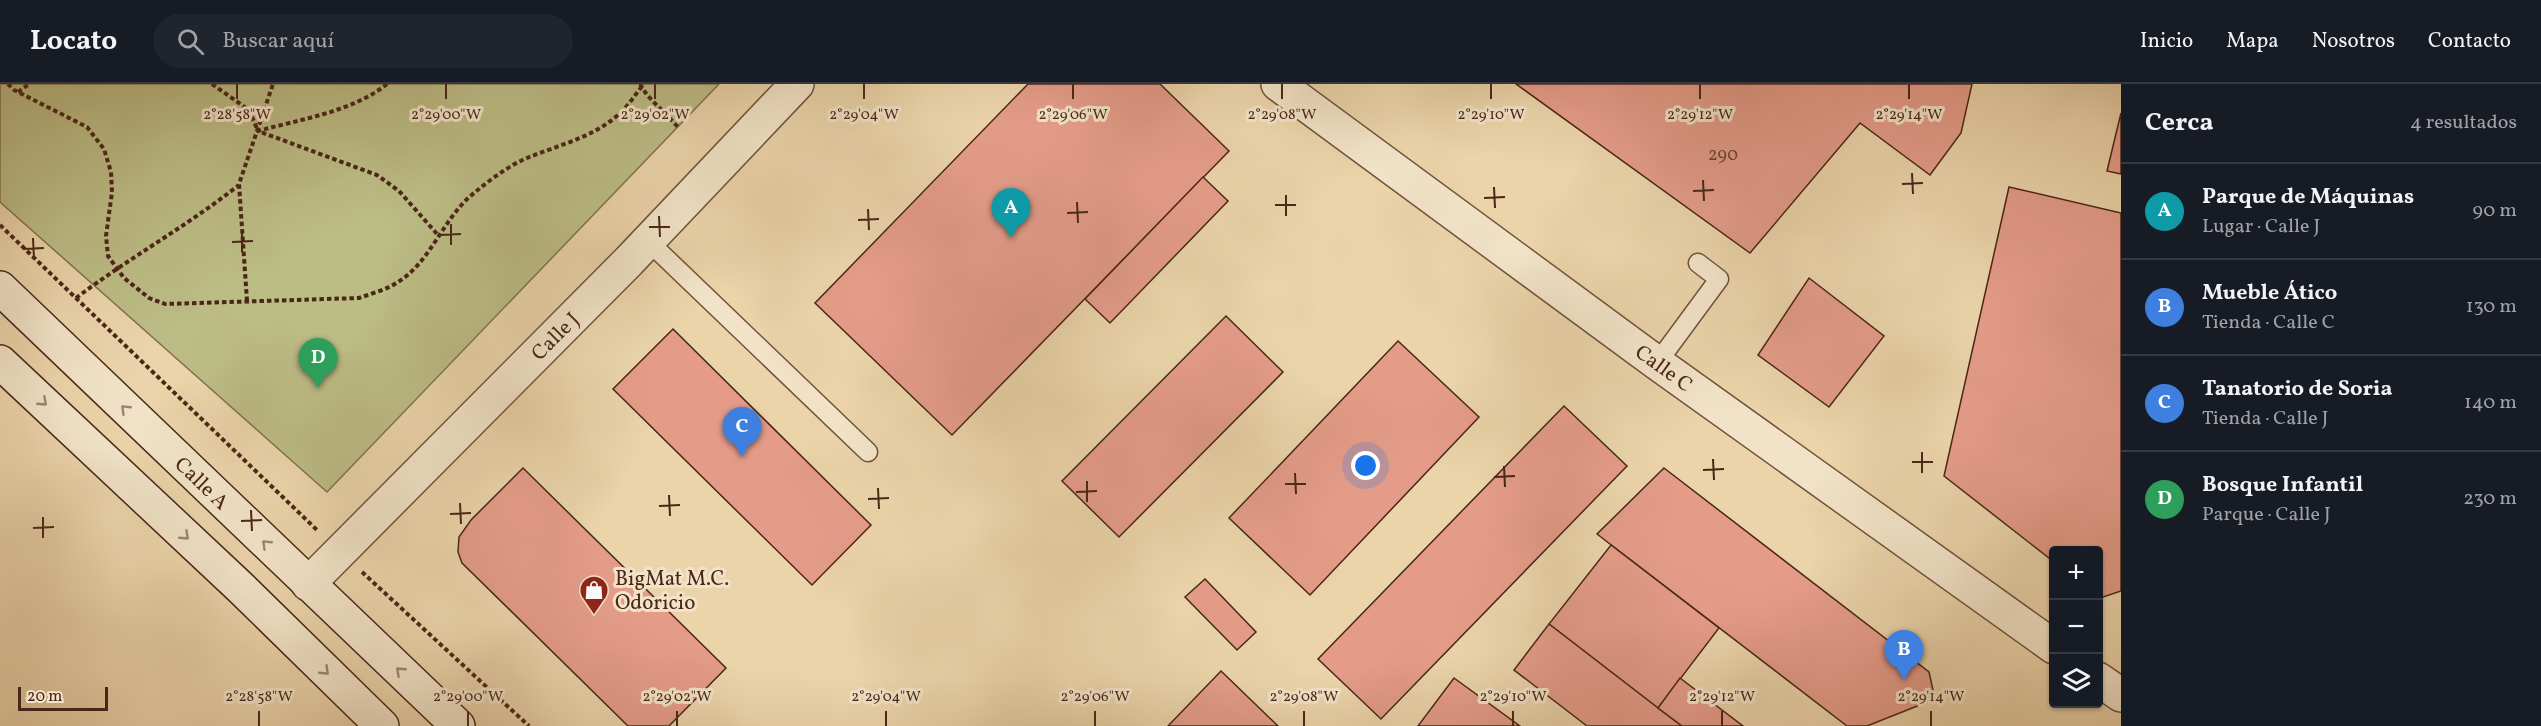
<!DOCTYPE html>
<html lang="es">
<meta charset="utf-8">
<style>
:root{--surface:#171b24;--page:#20242c;--text:#f1f3f6;--muted:#9ea1a6;--line:#363941;--accent:#0b8043}
body{margin:0;font-family:Vollkorn,serif;background:var(--page);color:var(--text)}
.controls{position:absolute;right:18px;bottom:18px;display:grid;overflow:hidden;border-radius:6px;box-shadow:0 2px 4px #0004}
.controls button{width:54px;height:54px;display:grid;place-items:center;padding:0;border:0;border-bottom:2px solid var(--line);background:var(--surface);color:var(--text);font:30px sans-serif}
.scale{position:absolute;left:18px;bottom:15px;width:90px;box-sizing:border-box;padding-left:6px;border:3px solid #4a2618;border-top:0;font-size:16px;line-height:21px;white-space:nowrap;color:#4a2618;-webkit-text-stroke:4px #f2e3c8;paint-order:stroke}
.you{position:absolute;left:1366px;top:382px;width:21px;height:21px;margin:-15px;border:4px solid #fff;border-radius:50%;background:#1a73e8;box-shadow:0 0 0 9px #1a73e833}
.badge{display:grid;place-items:center;width:39px;height:39px;border-radius:50%;background:var(--accent);color:#fff;font-size:20px;font-weight:700}
.pin{position:absolute;translate:-50% -50px;filter:drop-shadow(0 2px 3px #0008)}
.pin::after{content:'';position:absolute;top:32px;width:21px;height:18px;background:inherit;clip-path:polygon(0 0,100% 0,50% 100%)}
.list{margin:0;padding:0;list-style:none}
h2{display:flex;justify-content:space-between;align-items:center;height:78px;margin:0;padding:0 24px;font-size:26px}
h2 small{font-size:20px;font-weight:400;color:var(--muted)}
.list li{display:grid;grid-template-columns:39px 1fr auto;gap:18px;align-items:center;box-sizing:border-box;height:96px;padding:0 24px;border-top:2px solid var(--line)}
.list b{display:block;font-size:22px;white-space:nowrap}
.list p{margin:0;font-size:20px;white-space:nowrap;color:var(--muted)}
.list em{font-size:20px;font-style:normal;color:var(--muted)}
.icon{flex:none;width:33px;height:33px;fill:none;stroke:currentColor;stroke-width:2;stroke-linecap:round;stroke-linejoin:round}
.map{position:relative;flex:none;width:2121px;height:642px;overflow:hidden}
header{display:flex;align-items:center;gap:36px;box-sizing:border-box;height:84px;padding:0 30px;background:var(--surface);border-bottom:2px solid var(--line)}
header strong{font-size:28px}
nav{display:flex;gap:33px;margin-inline-start:auto;font-size:21px}
.search{width:420px;height:54px;background:var(--page);display:flex;align-items:center;gap:15px;box-sizing:border-box;padding:0 21px;border-radius:33px;color:var(--muted);font-size:22px}
main{display:flex}
aside{flex:1;background:var(--surface)}
.map>svg:first-child{display:block}
</style>
<header>
<strong>Locato</strong>
<div class="search"><svg class="icon" aria-label="search" viewBox="0 0 24 24"><circle cx="10" cy="10" r="6"/><path d="M15 15l6 6"/></svg>Buscar aquí</div>
<nav><a>Inicio</a><a>Mapa</a><a>Nosotros</a><a>Contacto</a></nav>
</header>
<main>
<div class="map">
<svg width="2121" height="642" viewBox="0 0 2121 642">
<rect width="100%" height="100%" fill="#ebd4aa"/>
<filter id="stains"><feTurbulence type="fractalNoise" baseFrequency=".00333" numOctaves="4"/><feColorMatrix values="0 0 0 0 .2 0 0 0 0 .09 0 0 0 0 .02 0 0 0 .5 -.17"/></filter>
<radialGradient id="worn" r=".72"><stop offset=".6" stop-color="#630" stop-opacity="0"/><stop offset="1" stop-color="#630" stop-opacity=".3"/></radialGradient>
<polygon fill="#bcbc85" stroke="#83714e" stroke-width="1.5" points="0,0 719,0 327,408 0,118"/>
<g fill="#e49c89" stroke="#4a2618" stroke-width="1.5">
<polygon points="1028,0 1160,0 1229,67 952,351 815,219"/>
<polygon points="1516,0 1972,0 1961,49 1930,91 1860,39 1750,169"/>
<polygon points="2121,29 2121,90 2107,87"/>
<polygon points="1203,93 1228,117 1110,239 1085,215"/>
<polygon points="2009,103 2121,129 2121,507 2100,514 2098,466 2054,466 2054,478 1944,392"/>
<polygon points="1809,194 1884,252 1829,323 1758,271"/>
<polygon points="1226,232 1283,288 1119,453 1062,397"/>
<polygon points="673,245 871,441 812,501 613,305"/>
<polygon points="1398,257 1479,333 1310,511 1229,434"/>
<polygon points="1564,322 1627,382 1381,635 1318,575"/>
<polygon points="523,384 726,584 669,642 628,642 462,479 458,468 459,453 471,436"/>
<polygon points="1664,384 1929,588 1935,615 1867,642 1847,642 1597,450"/>
<polygon points="1611,461 1719,544 1658,624 1549,540"/>
<polygon points="1205,495 1256,548 1237,566 1185,513"/>
<polygon points="1549,540 1658,624 1682,642 1587,642 1514,586"/>
<polygon points="1221,587 1278,642 1168,642"/>
<polygon points="1454,594 1520,642 1418,642"/>
<polygon points="1680,594 1743,642 1682,642 1658,624"/>
</g>
<g fill="none" stroke-linecap="round" stroke-linejoin="round">
<g stroke="#72523c" stroke-width="21">
<g id="lane">
<polyline points="648,157 868,368"/>
<polyline points="1657,279 1719,195 1698,179"/>
</g>
</g>
<g stroke="#72523c" stroke-width="36">
<g id="street">
<polyline points="1278,0 1657,279 2054,563"/>
<polyline points="308,500 629,177 797,0"/>
<polyline points="2098,595 2121,611"/>
</g>
</g>
<g stroke="#4a2618" stroke-width="36">
<g id="secondary">
<polyline points="0,204 458,642"/>
<polyline points="0,278 241,504 382,642"/>
</g>
</g>
<g stroke="#4a2618" stroke-width="4" stroke-dasharray="4.5 3" stroke-linecap="butt">
<path d="M8,0l6,6 73,37 17,22 7,23 1,20 -6,44 2,20 16,22 25,20 16,6 194,-6c14,-5 30,-9 42,-18 31,-21 43,-63 73,-87 16,-13 34,-27 53,-35 31,-13 69,-21 94,-46 9,-8 15,-19 23,-28"/>
<polyline points="212,0 249,26 258,47"/>
<path d="M387,0c-35,28 -86,35 -129,47l119,44 22,16 39,44"/>
<polyline points="640,0 647,11 678,43"/>
<polyline points="18,8 29,0"/>
<polyline points="0,141 317,446"/>
<path d="M76,214c53,-40 111,-72 163,-113"/>
<polyline points="247,217 239,100 273,0"/>
<polyline points="362,488 529,642"/>
</g>
<use href="#lane" stroke="#f2e3c8" stroke-width="18"/>
<use href="#street" stroke="#f2e3c8" stroke-width="33"/>
<use href="#secondary" stroke="#f2e3c8" stroke-width="33"/>
</g>
<defs><path id="oneway-chevron" d="M-2-3.5L2.5 0L-2 3.5" fill="none" stroke-width="1.6" stroke-linecap="round" stroke-linejoin="round" transform="scale(1.5)"/></defs>
<g stroke="#9e8470">
<use href="#oneway-chevron" transform="translate(43 318) rotate(43)"/>
<use href="#oneway-chevron" transform="translate(125 325) rotate(-136)"/>
<use href="#oneway-chevron" transform="translate(185 452) rotate(43)"/>
<use href="#oneway-chevron" transform="translate(266 460) rotate(-136)"/>
<use href="#oneway-chevron" transform="translate(325 587) rotate(44)"/>
<use href="#oneway-chevron" transform="translate(400 587) rotate(-137)"/>
</g>
<path fill="none" stroke="#4a2618" stroke-width="2" d="M237,0v15M446,0v15M655,0v15M864,0v15M1073,0v15M1282,0v15M1491,0v15M1700,0v15M1909,0v15M1912,89l1,21M1703,96l1,21M1902,100l21,-1M1494,103l1,21M1693,107l21,-1M1286,111v21M1484,114l21,-1M1077,118l1,21M1275,121h21M868,125l1,21M1067,129l21,-1M659,132l1,21M858,136l21,-1M451,140v21M649,143h21M242,147v21M440,151l21,-1M33,154l1,21M232,158l21,-1M23,165l21,-1M1922,368v21M1713,375l1,21M1912,378h21M1504,382l1,21M1703,386l21,-1M1295,389l1,21M1494,393l21,-1M1087,397v21M1285,400h21M878,404l1,21M1076,408l21,-1M669,411l1,21M868,415l21,-1M460,419l1,21M659,422l21,-1M251,426l1,21M450,430l21,-1M43,433v21M241,437l21,-1M33,444l21,-1M259,627v15M468,627v15M677,627v15M886,627v15M1095,627v15M1304,627v15M1513,627v15M1722,627v15M1931,627v15"/>
<defs>
<g id="shop-pin" transform="scale(1.5)"><path d="M0 17L-7.5 6A9.5 9.5 0 1 1 7.5 6Z" fill="#8f2418" stroke="#f2e3c8"/><path d="M-5-2.5h2.3a2.7 3.5 0 0 1 5.4 0H5L5.5 6h-11ZM-1.5-2.5h3a1.5 2.3 0 0 0-3 0Z" fill="#fff"/></g>
</defs>
<g fill-rule="evenodd">
<use href="#shop-pin" x="594" y="506"/>
</g>
<g text-anchor="middle" stroke-width="6" stroke-linejoin="round" paint-order="stroke">
<g font-size="18" fill="#704434">
<text x="1723" y="76">290</text>
</g>
<g font-size="21" fill="#4a2618" stroke="#f2e3c8">
<text transform="translate(555 252) rotate(-45)" y="7">Calle J</text>
<text transform="translate(1664 284) rotate(36)" y="7">Calle C</text>
<text transform="translate(202 399) rotate(44)" y="7">Calle A</text>
</g>
<g font-size="21" fill="#4a2618" stroke="#f2e3c8" text-anchor="start">
<text x="615" y="501">BigMat M.C.<tspan x="615" dy="24">Odoricio</tspan></text>
</g>
</g>
<g font-size="15" text-anchor="middle" fill="#4a2618" stroke="#f2e3c8" stroke-width="6" stroke-linejoin="round" paint-order="stroke">
<text x="237" y="35">2°28'58"W</text>
<text x="446" y="35">2°29'00"W</text>
<text x="655" y="35">2°29'02"W</text>
<text x="864" y="35">2°29'04"W</text>
<text x="1073" y="35">2°29'06"W</text>
<text x="1282" y="35">2°29'08"W</text>
<text x="1491" y="35">2°29'10"W</text>
<text x="1700" y="35">2°29'12"W</text>
<text x="1909" y="35">2°29'14"W</text>
<text x="259" y="617">2°28'58"W</text>
<text x="468" y="617">2°29'00"W</text>
<text x="677" y="617">2°29'02"W</text>
<text x="886" y="617">2°29'04"W</text>
<text x="1095" y="617">2°29'06"W</text>
<text x="1304" y="617">2°29'08"W</text>
<text x="1513" y="617">2°29'10"W</text>
<text x="1722" y="617">2°29'12"W</text>
<text x="1931" y="617">2°29'14"W</text>
</g>
<rect width="100%" height="100%" filter="url(#stains)"/>
<rect width="100%" height="100%" fill="url(#worn)"/>
</svg>
<div class="controls">
<button>+</button>
<button>−</button>
<button><svg class="icon" aria-label="layers" viewBox="0 0 24 24"><path d="M12 4l9 5-9 5-9-5zM3 14l9 5 9-5"/></svg></button>
</div>
<div class="scale">20 m</div>
<div class="you"></div>
<div class="pin badge" style="left:1011px;top:154px;background:#0f9aa8">A</div>
<div class="pin badge" style="left:1904px;top:596px;background:#3f7fe0">B</div>
<div class="pin badge" style="left:742px;top:373px;background:#3f7fe0">C</div>
<div class="pin badge" style="left:318px;top:304px;background:#2e9e5b">D</div>
</div>
<aside>
<h2>Cerca<small>4 resultados</small></h2>
<ul class="list">
<li><span class="badge" style="background:#0f9aa8">A</span><div><b>Parque de Máquinas</b><p>Lugar · Calle J</p></div><em>90 m</em></li>
<li><span class="badge" style="background:#3f7fe0">B</span><div><b>Mueble Ático</b><p>Tienda · Calle C</p></div><em>130 m</em></li>
<li><span class="badge" style="background:#3f7fe0">C</span><div><b>Tanatorio de Soria</b><p>Tienda · Calle J</p></div><em>140 m</em></li>
<li><span class="badge" style="background:#2e9e5b">D</span><div><b>Bosque Infantil</b><p>Parque · Calle J</p></div><em>230 m</em></li>
</ul>
</aside>
</main>
